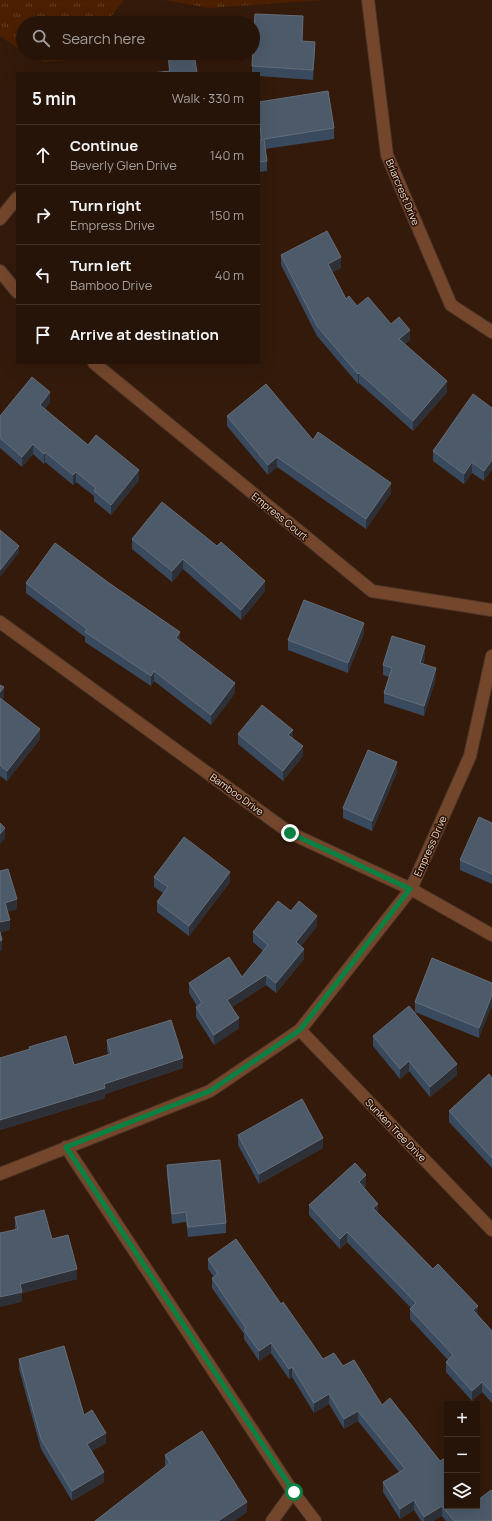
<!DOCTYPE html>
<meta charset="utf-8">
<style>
:root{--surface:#261408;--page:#322116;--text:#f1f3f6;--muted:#a49e9c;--line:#423329}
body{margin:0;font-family:Manrope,sans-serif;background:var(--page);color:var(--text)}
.controls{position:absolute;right:12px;bottom:12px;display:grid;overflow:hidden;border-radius:0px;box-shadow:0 4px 16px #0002}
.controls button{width:36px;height:36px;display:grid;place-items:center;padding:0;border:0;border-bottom:1px solid var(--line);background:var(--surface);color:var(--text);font:20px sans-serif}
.stop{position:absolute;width:12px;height:12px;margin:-9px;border:3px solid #0b8043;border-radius:50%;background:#fff}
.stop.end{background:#0b8043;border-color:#fff;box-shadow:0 1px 4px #0008}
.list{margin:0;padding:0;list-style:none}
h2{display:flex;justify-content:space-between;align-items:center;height:52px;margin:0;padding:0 16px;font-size:17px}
h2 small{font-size:13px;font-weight:400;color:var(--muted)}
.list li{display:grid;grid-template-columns:26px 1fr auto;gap:12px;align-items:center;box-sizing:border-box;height:60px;padding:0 16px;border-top:1px solid var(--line)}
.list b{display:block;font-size:15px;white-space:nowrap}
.list p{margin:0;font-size:13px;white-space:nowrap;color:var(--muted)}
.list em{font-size:13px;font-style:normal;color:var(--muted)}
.icon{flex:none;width:22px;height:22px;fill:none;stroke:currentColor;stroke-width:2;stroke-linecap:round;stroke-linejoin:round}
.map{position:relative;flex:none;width:492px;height:1521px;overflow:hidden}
.search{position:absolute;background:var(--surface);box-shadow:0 4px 16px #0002;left:16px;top:16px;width:244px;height:44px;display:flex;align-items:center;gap:10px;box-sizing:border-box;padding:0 14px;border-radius:22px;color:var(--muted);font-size:15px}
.panel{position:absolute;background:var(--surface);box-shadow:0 4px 16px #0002;left:16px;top:72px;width:244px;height:292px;border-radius:0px}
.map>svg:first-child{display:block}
</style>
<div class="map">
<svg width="492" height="1521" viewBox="0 0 492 1521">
<defs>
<pattern id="grass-tufts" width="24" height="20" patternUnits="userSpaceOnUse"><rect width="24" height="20" fill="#4c1f00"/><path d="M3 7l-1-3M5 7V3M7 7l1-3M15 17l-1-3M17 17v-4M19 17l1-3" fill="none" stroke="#663f24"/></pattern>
</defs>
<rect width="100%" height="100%" fill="#331a0b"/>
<g fill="url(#grass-tufts)">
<polygon points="0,0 124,0 106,23 23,23 23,52 0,36"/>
<polygon points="165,0 324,0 209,8"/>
<polygon points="25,53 82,53 77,59 44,62"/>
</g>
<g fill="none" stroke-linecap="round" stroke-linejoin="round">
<g stroke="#4d3527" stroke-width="14">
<g id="minor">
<polyline points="368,0 387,155 451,305 492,332"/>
<polyline points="0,219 17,198"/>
<polyline points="0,271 17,292"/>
<polyline points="94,363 372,591 492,610"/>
<polyline points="0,622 290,833 411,889 492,935"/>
<polyline points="300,1030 492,1230"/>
<polyline points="66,1147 293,1492 315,1521"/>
<polyline points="272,1521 293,1492"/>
</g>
</g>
<g stroke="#4d3527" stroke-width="14">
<polyline id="tertiary" points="0,1174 210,1091 300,1030 411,889 470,756 492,656"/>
</g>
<use href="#minor" stroke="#74472c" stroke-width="12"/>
<use href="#tertiary" stroke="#74472c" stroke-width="12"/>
</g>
<g fill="#394a5e">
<polygon points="303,27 302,41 315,52 313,80 259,76 259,73 252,73 252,66"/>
<polygon points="167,53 194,53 197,73 169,71"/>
<polygon points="259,102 334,128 334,139 265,149 267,161 267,171 259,172 259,140 260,140 259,130"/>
<polygon points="281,255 341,268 332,272 346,299 391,324 410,340 405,344 447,392 413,431 359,383 358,384 317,336 281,265"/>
<polygon points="50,402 45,409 88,445 139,480 111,515 94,501 94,496 76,482 73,485 45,462 44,464 33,454 22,467 0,448 0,416"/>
<polygon points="492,408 484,481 472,473 464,484 433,461 433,451"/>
<polygon points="227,416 313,440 391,493 366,529 277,467 268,475 227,426"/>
<polygon points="132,539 265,591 241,620 183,569 172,582 132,549"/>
<polygon points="26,583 180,641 235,693 211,725 154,681 151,686 85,642 85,637 26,593"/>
<polygon points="364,633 348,673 288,650 288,640"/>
<polygon points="425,657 423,664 436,678 424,716 384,703 384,693 389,677 383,675 383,665"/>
<polygon points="0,685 4,697 2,699 40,739 7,781 0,776"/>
<polygon points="238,734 293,738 303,756 283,781 238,744"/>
<polygon points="397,772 372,831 343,818 343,808"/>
<polygon points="492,823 492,884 460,870 460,860"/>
<polygon points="154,877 230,882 189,936 157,912 157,902 163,893 154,887"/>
<polygon points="291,911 317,926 301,946 304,959 276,993 266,985 232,1007 239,1028 214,1045 196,1017 196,1007 197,1006 189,993 189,983 242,977 263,951 253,942 253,932"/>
<polygon points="492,983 479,1038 415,1012 415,1002"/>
<polygon points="373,1036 457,1075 430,1097 409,1071 400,1079 373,1046"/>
<polygon points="107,1040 183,1068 105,1094 105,1098 0,1130 0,1058 29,1050 29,1047 74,1065 108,1054 107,1050"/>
<polygon points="492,1078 492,1168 449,1122 449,1111"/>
<polygon points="238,1135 323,1148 259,1184 238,1145"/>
<polygon points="167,1165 226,1223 226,1233 188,1237 186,1222 172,1224 167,1175"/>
<polygon points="366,1185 364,1188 378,1213 478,1315 492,1331 492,1403 482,1392 472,1401 446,1372 446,1362 448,1360 410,1319 410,1309 411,1308 347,1242 340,1249 309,1215 309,1205"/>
<polygon points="15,1217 52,1239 77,1279 22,1293 22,1302 15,1228"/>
<polygon points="208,1259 281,1304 323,1359 343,1366 382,1405 440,1461 492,1521 446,1521 442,1516 433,1521 421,1521 414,1510 400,1519 383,1492 383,1482 399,1472 358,1421 344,1429 329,1404 314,1413 292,1377 289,1379 271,1353 259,1361 244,1339 244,1334 212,1288 212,1278 214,1277 208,1269"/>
<polygon points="19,1359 84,1415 106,1443 92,1451 104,1482 72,1501 41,1449 19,1369"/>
<polygon points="165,1455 247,1512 234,1521 95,1521 166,1467 165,1465"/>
</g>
<g fill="#2e3037">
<polygon points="315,42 315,52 313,80 313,70"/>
<polygon points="341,257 341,268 328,274 328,264"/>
<polygon points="410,330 410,340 399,349 399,339"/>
<polygon points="359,373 359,383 358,384 358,374"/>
<polygon points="447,381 447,392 413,431 413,421"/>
<polygon points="50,392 50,402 40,415 40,405"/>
<polygon points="33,444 33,454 22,467 22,457"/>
<polygon points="45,452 45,462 44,464 44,454"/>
<polygon points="277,457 277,467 268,475 268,465"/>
<polygon points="492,460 492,470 484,481 484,471"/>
<polygon points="472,462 472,473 464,484 464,474"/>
<polygon points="139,470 139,480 111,515 111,505"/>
<polygon points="76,472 76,482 73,485 73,475"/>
<polygon points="391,483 391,493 366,529 366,519"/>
<polygon points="19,546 19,553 0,577 0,570"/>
<polygon points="183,559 183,569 172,582 172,571"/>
<polygon points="265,581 265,591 241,620 241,610"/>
<polygon points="364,623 364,633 348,673 348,663"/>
<polygon points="180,632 180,642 176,638"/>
<polygon points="425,646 425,657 420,673 420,663"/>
<polygon points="436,668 436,678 424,716 424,706"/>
<polygon points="154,671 154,681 151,686 151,676"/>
<polygon points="235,683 235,693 211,725 211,715"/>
<polygon points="4,687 4,697 0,702 0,692"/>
<polygon points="40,729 40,739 7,781 7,771"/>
<polygon points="293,730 293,740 288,735"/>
<polygon points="303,746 303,756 283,781 283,771"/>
<polygon points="397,762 397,772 372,831 372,821"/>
<polygon points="5,828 5,838 0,844 0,834"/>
<polygon points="230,872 230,882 189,936 189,926"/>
<polygon points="17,899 17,909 5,913 5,903"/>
<polygon points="317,916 317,926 296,952 296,942"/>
<polygon points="10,920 10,930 0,933 0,922"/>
<polygon points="2,940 2,950 0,951 0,941"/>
<polygon points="304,949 304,959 276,993 276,983"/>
<polygon points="266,975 266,985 227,1010 227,1000"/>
<polygon points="492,995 492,1006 479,1038 479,1028"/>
<polygon points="239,1018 239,1028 214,1045 214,1035"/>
<polygon points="183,1058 183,1068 105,1094 105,1098 0,1130 0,1120 104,1084"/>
<polygon points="409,1061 409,1071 400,1079 400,1069"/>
<polygon points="457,1064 457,1075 430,1097 430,1087"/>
<polygon points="323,1138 323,1148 259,1184 259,1174"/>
<polygon points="366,1175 366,1185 359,1192 359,1182"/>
<polygon points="378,1204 378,1214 373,1208"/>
<polygon points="347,1232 347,1242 340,1249 340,1239"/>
<polygon points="77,1269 77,1279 22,1293 22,1302 0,1307 0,1297 20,1284"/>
<polygon points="478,1306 478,1316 473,1310"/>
<polygon points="271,1343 271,1353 259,1361 259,1351"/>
<polygon points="292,1367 292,1377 289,1379 289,1369"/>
<polygon points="482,1382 482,1392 472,1401 472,1391"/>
<polygon points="329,1394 329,1404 314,1413 314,1403"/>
<polygon points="358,1411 358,1421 344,1429 344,1419"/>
<polygon points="106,1433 106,1443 87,1454 87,1444"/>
<polygon points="104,1472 104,1482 72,1501 72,1491"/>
<polygon points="414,1500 414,1510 400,1519 400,1509"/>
<polygon points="247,1502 247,1512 234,1521 218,1521"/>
<polygon points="442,1506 442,1516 433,1521 424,1521 424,1517"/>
</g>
<g fill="#4c5a6a" stroke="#656e7a">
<polygon points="255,14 303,16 302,41 315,42 313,70 252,66"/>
<polygon points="168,53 194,53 197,73 152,73 170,71"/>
<polygon points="328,91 334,128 264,139 267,161 259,162 259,140 262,140 259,120 259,102"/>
<polygon points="327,231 341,257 328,264 346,299 349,296 357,306 368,297 391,324 399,317 410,330 399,339 447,381 413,421 359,373 358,374 317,326 281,255"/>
<polygon points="32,377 50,392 40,405 88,445 96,435 139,470 111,505 94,491 96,488 76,472 73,475 45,452 44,454 33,444 22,457 0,438 0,416"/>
<polygon points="266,384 313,440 318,432 391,483 366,519 277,457 268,465 227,416"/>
<polygon points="473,394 492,408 492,437 491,439 492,440 492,460 484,471 472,462 464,474 433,451"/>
<polygon points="162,502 217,546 221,542 265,581 241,610 183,559 172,571 132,539"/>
<polygon points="0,530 19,546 0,570"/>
<polygon points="55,543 109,583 180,632 176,638 235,683 211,715 154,671 151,676 85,632 87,629 26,583"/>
<polygon points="304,600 364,623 348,663 288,640"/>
<polygon points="392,636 425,646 420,663 436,668 424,706 384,693 392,668 383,665"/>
<polygon points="0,685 4,687 0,692"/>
<polygon points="0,698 40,729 7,771 0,765"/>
<polygon points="262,705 293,730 288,735 303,746 283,771 238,734"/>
<polygon points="368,750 397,762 372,821 343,808"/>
<polygon points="479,817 492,823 492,874 460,860"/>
<polygon points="0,823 5,828 0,834"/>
<polygon points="184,837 230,872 189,926 157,902 168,887 154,877"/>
<polygon points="8,869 17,899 5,903 10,920 0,922 0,871"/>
<polygon points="278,901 291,911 299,901 317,916 296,942 304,949 276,983 266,975 227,1000 239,1018 214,1035 196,1007 202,1003 189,983 229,957 242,977 268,945 253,932"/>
<polygon points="0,932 2,940 0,941"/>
<polygon points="432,958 492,983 492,995 479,1028 415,1002"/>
<polygon points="409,1006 457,1064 430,1087 409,1061 400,1069 373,1036"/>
<polygon points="171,1020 183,1058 104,1084 105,1088 0,1120 0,1058 30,1049 29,1047 66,1036 74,1065 111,1054 107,1040"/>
<polygon points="489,1074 492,1078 492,1158 449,1111"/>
<polygon points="302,1099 323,1138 259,1174 238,1135"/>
<polygon points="220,1160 226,1223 188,1227 186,1212 172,1214 167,1165"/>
<polygon points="355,1163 366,1175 359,1182 378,1204 373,1208 433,1269 438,1264 478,1306 473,1310 492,1331 492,1393 482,1382 472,1391 446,1362 453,1355 410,1309 416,1303 347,1232 340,1239 309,1205"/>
<polygon points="44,1210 52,1239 68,1235 77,1269 20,1284 22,1292 0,1297 0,1233 18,1229 15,1217"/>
<polygon points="236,1239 281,1304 283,1302 323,1359 334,1353 343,1366 354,1360 382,1405 390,1398 440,1461 447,1457 447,1506 477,1506 477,1498 478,1500 491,1490 492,1491 492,1521 454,1521 442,1506 424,1517 414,1500 400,1509 383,1482 405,1469 358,1411 344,1419 329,1394 314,1403 292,1367 289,1369 271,1343 259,1351 244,1330 246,1328 212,1278 218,1274 208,1259"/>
<polygon points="64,1346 84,1415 92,1410 106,1433 87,1444 104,1472 72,1491 41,1439 19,1359"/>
<polygon points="202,1431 247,1502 218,1521 95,1521 170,1463 165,1455"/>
</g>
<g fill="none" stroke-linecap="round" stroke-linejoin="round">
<polyline stroke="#0b8043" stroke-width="5" points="290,833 410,889 300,1030 210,1091 66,1147 294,1492"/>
</g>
<g text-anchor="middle" stroke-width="3" stroke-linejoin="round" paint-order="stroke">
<g font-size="10" fill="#eddbd2" stroke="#281103">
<text transform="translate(403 192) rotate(67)" y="4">Briarcrest Drive</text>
<text transform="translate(280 516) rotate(39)" y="4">Empress Court</text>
<text transform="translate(237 794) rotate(36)" y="4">Bamboo Drive</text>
<text transform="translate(430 846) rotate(-66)" y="4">Empress Drive</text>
<text transform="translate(396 1130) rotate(46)" y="4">Sunken Tree Drive</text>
</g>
</g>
</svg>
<div class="controls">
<button>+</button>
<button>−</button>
<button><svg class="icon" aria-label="layers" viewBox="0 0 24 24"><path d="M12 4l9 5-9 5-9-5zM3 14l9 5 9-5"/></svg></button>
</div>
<div class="stop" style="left:294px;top:1492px"></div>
<div class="stop end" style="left:290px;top:833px"></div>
<div class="search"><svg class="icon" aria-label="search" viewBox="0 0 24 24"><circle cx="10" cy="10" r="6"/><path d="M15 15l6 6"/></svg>Search here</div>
<section class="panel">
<h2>5 min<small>Walk · 330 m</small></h2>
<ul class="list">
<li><svg class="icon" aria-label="ahead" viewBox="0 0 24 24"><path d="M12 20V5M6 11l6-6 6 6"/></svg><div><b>Continue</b><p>Beverly Glen Drive</p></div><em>140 m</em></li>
<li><svg class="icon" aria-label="right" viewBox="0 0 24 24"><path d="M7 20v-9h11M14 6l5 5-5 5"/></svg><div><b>Turn right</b><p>Empress Drive</p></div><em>150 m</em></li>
<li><svg class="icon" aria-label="left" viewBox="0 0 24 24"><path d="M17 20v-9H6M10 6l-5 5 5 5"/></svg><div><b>Turn left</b><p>Bamboo Drive</p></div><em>40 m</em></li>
<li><svg class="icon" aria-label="arrive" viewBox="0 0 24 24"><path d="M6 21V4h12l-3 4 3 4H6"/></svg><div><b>Arrive at destination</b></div></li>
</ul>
</section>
</div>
